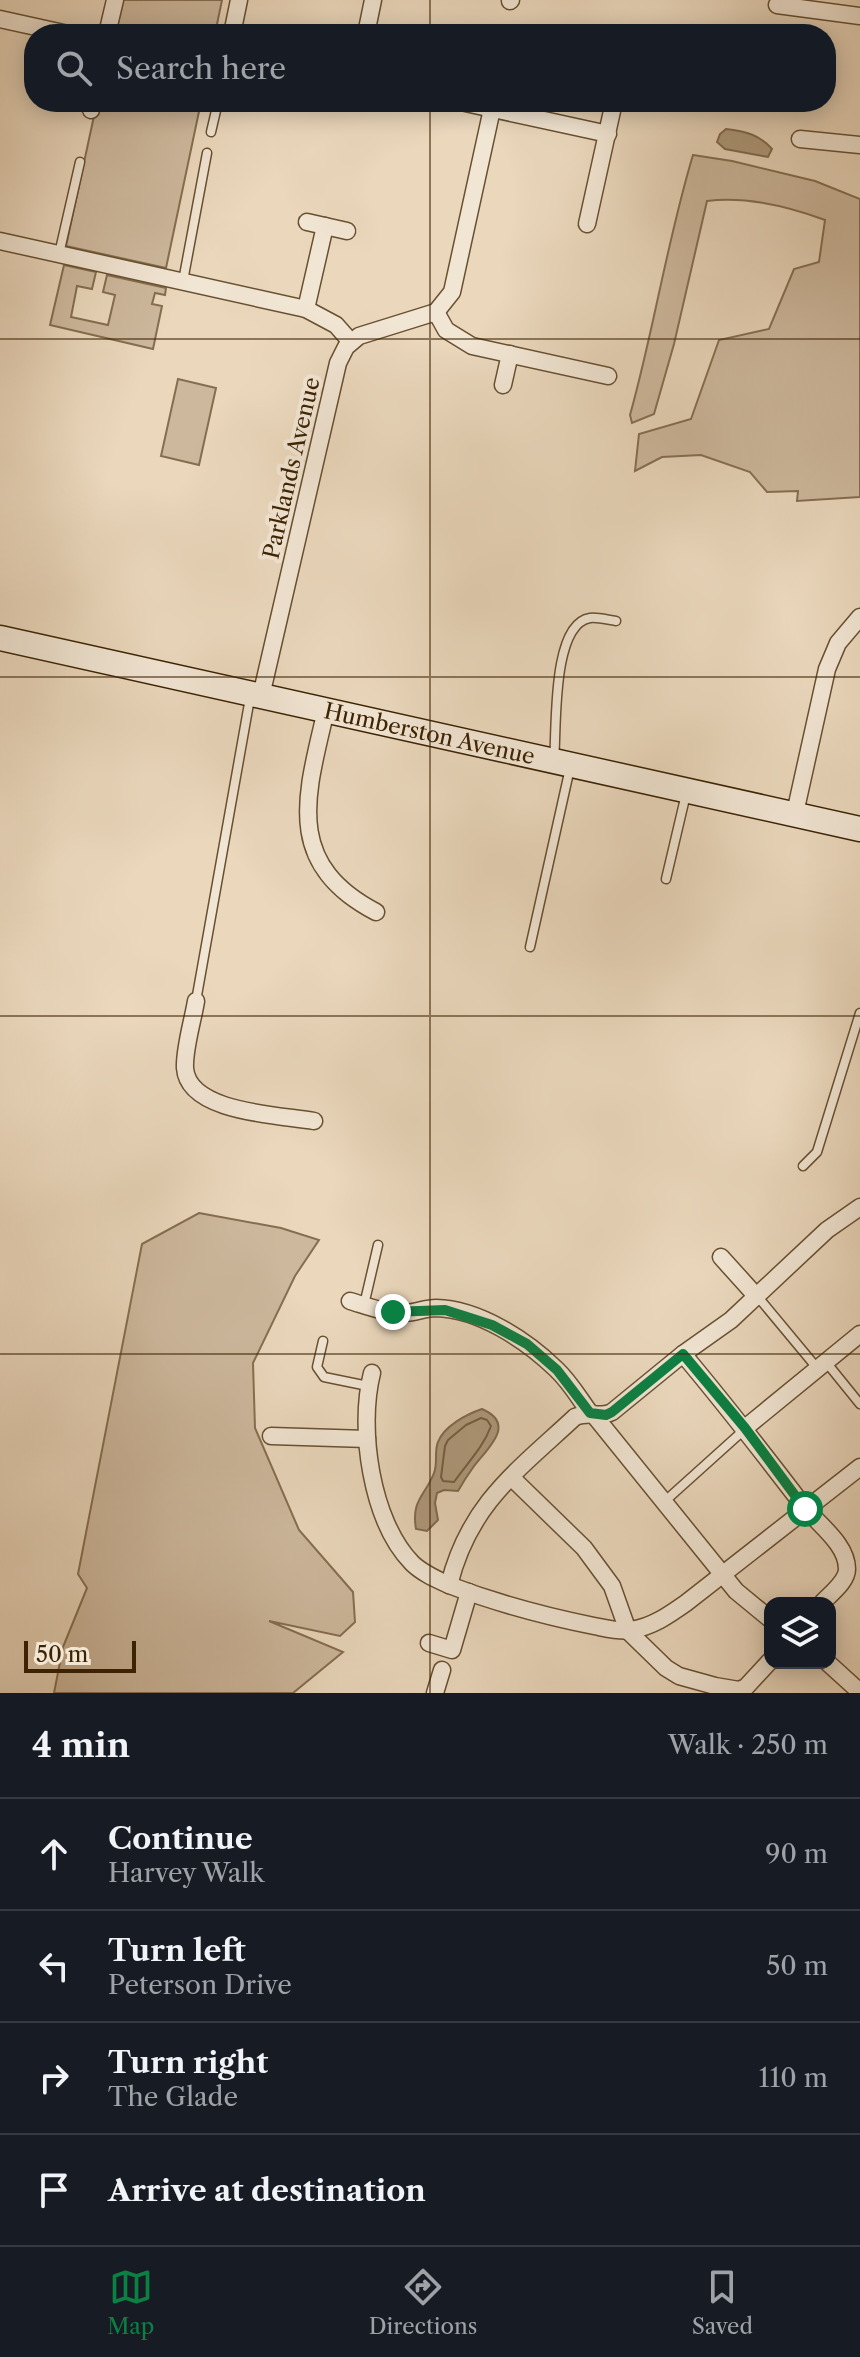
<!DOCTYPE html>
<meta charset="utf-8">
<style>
:root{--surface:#171b24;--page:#242831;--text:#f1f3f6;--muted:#9ea1a6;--line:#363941;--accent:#0b8043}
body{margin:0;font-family:"Libre Caslon Text",serif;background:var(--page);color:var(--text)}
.controls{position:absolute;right:24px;bottom:24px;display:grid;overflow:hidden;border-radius:16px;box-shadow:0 4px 20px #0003}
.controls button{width:72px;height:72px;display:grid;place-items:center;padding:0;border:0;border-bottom:2px solid var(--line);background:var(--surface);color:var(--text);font:40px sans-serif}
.scale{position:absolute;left:24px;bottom:20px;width:112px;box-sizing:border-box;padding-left:8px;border:4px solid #3d2303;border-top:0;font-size:22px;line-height:28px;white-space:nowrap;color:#3d2303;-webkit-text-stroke:6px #f1e5d3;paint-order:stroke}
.stop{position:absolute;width:24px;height:24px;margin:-18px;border:6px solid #0b8043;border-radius:50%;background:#fff}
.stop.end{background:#0b8043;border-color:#fff;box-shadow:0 2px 8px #0008}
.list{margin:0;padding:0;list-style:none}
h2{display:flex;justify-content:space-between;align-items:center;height:104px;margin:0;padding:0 32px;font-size:34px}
h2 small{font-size:26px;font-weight:400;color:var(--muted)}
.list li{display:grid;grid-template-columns:52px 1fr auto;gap:24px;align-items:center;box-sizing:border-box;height:112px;padding:0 32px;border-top:2px solid var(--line)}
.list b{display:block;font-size:30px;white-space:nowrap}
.list p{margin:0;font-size:26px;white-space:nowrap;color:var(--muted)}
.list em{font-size:26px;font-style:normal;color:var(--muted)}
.icon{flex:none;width:44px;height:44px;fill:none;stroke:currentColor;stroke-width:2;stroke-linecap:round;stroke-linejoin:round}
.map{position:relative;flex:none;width:860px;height:1693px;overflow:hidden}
.search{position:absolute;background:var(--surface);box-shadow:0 4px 20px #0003;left:24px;right:24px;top:24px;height:88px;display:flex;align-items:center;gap:20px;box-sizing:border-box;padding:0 28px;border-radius:32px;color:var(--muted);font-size:30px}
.sheet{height:552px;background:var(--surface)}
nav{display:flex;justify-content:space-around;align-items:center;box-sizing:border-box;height:112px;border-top:2px solid var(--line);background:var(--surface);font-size:22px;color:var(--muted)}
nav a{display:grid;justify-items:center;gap:4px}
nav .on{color:var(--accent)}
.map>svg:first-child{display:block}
</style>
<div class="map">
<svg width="860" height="1693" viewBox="0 0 860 1693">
<rect width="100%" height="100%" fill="#ead7bc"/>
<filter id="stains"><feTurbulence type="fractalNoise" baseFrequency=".0025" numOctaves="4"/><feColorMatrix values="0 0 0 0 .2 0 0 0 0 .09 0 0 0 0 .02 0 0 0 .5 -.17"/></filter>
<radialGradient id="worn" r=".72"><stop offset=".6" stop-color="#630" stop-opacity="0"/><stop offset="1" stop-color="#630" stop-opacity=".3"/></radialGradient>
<g fill="#cdb89d" stroke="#856e50" stroke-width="2">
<polygon points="119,0 222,0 215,34 111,34"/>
<polygon points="97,102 201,102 166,268 66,246"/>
<path d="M693,155l39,6 83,20 45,18v298l-63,4 1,-10 -31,1 -17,-20 -49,-17 -39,2 -27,14 4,-37 52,-15 28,-79 50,-11 25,-60 25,-7 6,-42c-38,-14 -78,-24 -118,-19l-33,143 -20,70 -22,9 -2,-8c24,-86 37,-174 63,-260z"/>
<polygon points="64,265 96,272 92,289 77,286 71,317 108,325 115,295 103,292 107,275 166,288 165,295 155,293 152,304 162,306 153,349 50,325"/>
<polygon points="178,379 216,388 199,465 161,456"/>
<polygon points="199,1213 281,1228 319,1240 295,1276 253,1363 255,1428 299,1530 353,1592 355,1622 340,1636 269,1621 343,1652 293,1693 54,1693 63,1647 87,1588 78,1574 142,1244"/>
</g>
<g fill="#af9a7d" stroke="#816a4c" stroke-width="2">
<path d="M726,129c19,2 34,6 46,20l-4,8 -43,-8 -8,-7 3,-8z"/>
<path d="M482,1409c37,16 2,42 -10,60 -5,7 -10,15 -14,22l-14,-1 -7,3 -2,10 3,17 -11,11 -11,-2c-5,-29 9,-33 18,-56 4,-10 0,-22 4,-31 6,-16 29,-28 44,-33z"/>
</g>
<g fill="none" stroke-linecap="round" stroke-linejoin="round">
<path stroke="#765e40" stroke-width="2" d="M481,1418l6,2 4,6c-8,22 -24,37 -37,56l-11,-1 -2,-4 4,-31 3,-6 18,-15z"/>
<g stroke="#685031" stroke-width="11">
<g id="service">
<polyline points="211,132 218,102"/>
<polyline points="59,254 80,162"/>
<polyline points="183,281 207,153"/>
<path d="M554,760c3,-29 -3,-136 36,-142 8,-1 18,2 26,3"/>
<polyline points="666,879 686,794"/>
<polyline points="530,947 570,768"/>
<polyline points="196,1001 250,698"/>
<polyline points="803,1166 817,1152 860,1013"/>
<polyline points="758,1297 817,1368"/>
<polyline points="364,1305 378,1245"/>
<polyline points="323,1341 317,1367 324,1377 368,1386"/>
<polyline points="826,1362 860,1404"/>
<polyline points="664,1502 744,1430"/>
</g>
</g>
<g stroke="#685031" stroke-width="19">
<g id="minor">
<polyline points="510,1 511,0"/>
<polyline points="777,5 860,16"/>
<polyline points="0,19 68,34"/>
<polyline points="107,34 115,0"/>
<polyline points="232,34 239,0"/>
<polyline points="366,34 373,0"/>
<polyline points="461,102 608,134"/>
<polyline points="91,110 92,102"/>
<polyline points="800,139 860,145"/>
<polyline points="307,222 347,231"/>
<polyline points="587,224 614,102"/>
<polyline points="0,241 306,309 336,325 351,342"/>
<polyline points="306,309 325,226"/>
<polyline points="436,312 446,330 472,346 608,376"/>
<polyline points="503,385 510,354"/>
<polyline points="261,696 338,363 346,347 359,336 436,312 452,292 492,109"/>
<path d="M326,710c-19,83 -44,153 50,202"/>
<polyline points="795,813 827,669 838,643 860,617"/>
<path d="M196,1001c-3,19 -12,48 -11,67 3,45 95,47 129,53"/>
<path d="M860,1207l-33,23 -96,90 -48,34 -71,58c-11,6 -25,-1 -37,5 -58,54 -106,87 -126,168 47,18 95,31 145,41 11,2 25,6 37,4 21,-3 38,-15 55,-27l174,-136"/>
<polyline points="721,1257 757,1297"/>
<path d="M350,1301c17,5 37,13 55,12 10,0 20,-5 31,-5 43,1 90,32 120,61 14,13 23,29 34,44"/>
<path d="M683,1354c41,49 80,99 119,150 14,19 45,39 45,65 0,13 -17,25 -25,34"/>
<path d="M372,1373c-14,55 -1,148 40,190 10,10 24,16 37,22"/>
<polyline points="593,1414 736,1591 770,1619"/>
<polyline points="745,1428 860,1334"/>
<polyline points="271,1436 367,1439"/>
<polyline points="511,1477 584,1548 612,1586 628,1631 666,1668 679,1676 715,1686 739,1690 746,1687 770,1661"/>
<polyline points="429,1643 452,1650 469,1592"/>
<polyline points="828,1663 860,1692"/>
<polyline points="435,1693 442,1670"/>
</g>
</g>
<g stroke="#3d2303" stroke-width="27">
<g id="secondary">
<path id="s1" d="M0,638l860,191"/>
</g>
</g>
<use href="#service" stroke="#f1e5d3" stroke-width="8"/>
<use href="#minor" stroke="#f1e5d3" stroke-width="16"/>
<use href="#secondary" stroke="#f1e5d3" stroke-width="24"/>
</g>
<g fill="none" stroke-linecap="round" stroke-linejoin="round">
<polyline stroke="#0b8043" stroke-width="10" points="393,1312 445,1310 492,1325 527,1344 557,1370 590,1413 606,1415 612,1412 683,1354 745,1428 805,1509"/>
</g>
<path fill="none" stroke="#3d2303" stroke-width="2" stroke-opacity="0.55" d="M430,0v34M430,102v1591M0,339h860M0,677h860M0,1016h860M0,1354h860"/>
<g text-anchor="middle" stroke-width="8" stroke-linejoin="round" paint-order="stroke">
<g font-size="22" fill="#3d2303" stroke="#f1e5d3">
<text transform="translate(291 468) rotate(-77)" y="8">Parklands Avenue</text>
<text dy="8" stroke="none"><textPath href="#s1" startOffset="440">Humberston Avenue</textPath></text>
</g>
</g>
<rect width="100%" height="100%" filter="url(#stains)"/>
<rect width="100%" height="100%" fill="url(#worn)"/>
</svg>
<div class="controls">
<button><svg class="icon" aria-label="layers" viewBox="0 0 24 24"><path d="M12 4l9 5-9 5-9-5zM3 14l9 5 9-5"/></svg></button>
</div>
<div class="scale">50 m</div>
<div class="stop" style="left:805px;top:1509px"></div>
<div class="stop end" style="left:393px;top:1312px"></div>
<div class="search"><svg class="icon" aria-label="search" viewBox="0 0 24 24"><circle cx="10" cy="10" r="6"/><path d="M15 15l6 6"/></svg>Search here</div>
</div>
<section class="sheet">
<h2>4 min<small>Walk · 250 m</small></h2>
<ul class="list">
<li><svg class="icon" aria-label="ahead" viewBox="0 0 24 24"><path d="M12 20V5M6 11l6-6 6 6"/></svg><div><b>Continue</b><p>Harvey Walk</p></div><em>90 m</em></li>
<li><svg class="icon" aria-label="left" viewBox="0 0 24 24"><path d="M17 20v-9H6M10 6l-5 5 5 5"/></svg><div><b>Turn left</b><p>Peterson Drive</p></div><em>50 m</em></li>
<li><svg class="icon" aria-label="right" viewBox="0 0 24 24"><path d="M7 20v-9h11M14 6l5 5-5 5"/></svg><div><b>Turn right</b><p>The Glade</p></div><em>110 m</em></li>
<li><svg class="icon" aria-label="arrive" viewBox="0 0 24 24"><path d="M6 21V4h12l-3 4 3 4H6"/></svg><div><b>Arrive at destination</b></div></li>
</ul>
</section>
<nav>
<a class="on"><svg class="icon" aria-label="map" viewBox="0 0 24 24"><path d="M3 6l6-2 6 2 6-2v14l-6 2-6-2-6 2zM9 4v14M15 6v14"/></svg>Map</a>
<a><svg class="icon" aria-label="directions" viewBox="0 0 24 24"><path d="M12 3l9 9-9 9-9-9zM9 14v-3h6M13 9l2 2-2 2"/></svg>Directions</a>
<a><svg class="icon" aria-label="saved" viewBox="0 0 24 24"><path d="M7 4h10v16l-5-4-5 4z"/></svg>Saved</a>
</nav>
